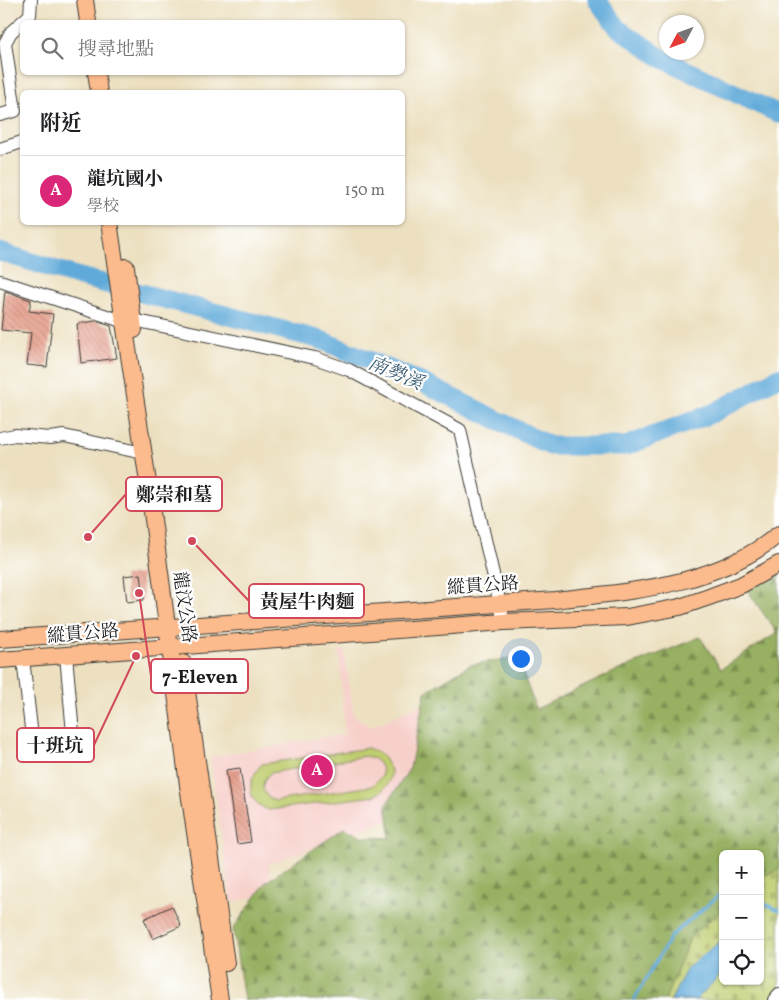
<!DOCTYPE html>
<html lang="zh-TW">
<meta charset="utf-8">
<style>
:root{--surface:#fff;--page:#f2f2f2;--text:#202124;--muted:#757577;--line:#e0e0e0;--accent:#db2777}
body{margin:0;font-family:Vollkorn,"Noto Serif TC",serif;background:var(--page);color:var(--text)}
.controls{position:absolute;right:15px;bottom:15px;display:grid;overflow:hidden;border-radius:8px;box-shadow:0 1px 4px #0004}
.controls button{width:45px;height:45px;display:grid;place-items:center;padding:0;border:0;border-bottom:1px solid var(--line);background:var(--surface);color:var(--text);font:25px sans-serif}
.compass{position:absolute;left:659px;top:15px;width:45px;height:45px;border-radius:50%;background:var(--surface);box-shadow:0 1px 4px #0004;rotate:229deg}
.you{position:absolute;left:520px;top:658px;width:18px;height:18px;margin:-12px;border:4px solid #fff;border-radius:50%;background:#1a73e8;box-shadow:0 0 0 8px #1a73e833}
.badge{display:grid;place-items:center;width:32px;height:32px;border-radius:50%;background:var(--accent);color:#fff;font-size:16px;font-weight:700}
.pin{position:absolute;translate:-50% -50%;border:2px solid #fff;box-shadow:0 1px 5px #0006}
.list{margin:0;padding:0;list-style:none}
h2{display:flex;justify-content:space-between;align-items:center;height:65px;margin:0;padding:0 20px;font-size:21px}
h2 small{font-size:16px;font-weight:400;color:var(--muted)}
.list li{display:grid;grid-template-columns:32px 1fr auto;gap:15px;align-items:center;box-sizing:border-box;height:70px;padding:0 20px;border-top:1px solid var(--line)}
.list b{display:block;font-size:19px;white-space:nowrap}
.list p{margin:0;font-size:16px;white-space:nowrap;color:var(--muted)}
.list em{font-size:16px;font-style:normal;color:var(--muted)}
.icon{flex:none;width:28px;height:28px;fill:none;stroke:currentColor;stroke-width:2;stroke-linecap:round;stroke-linejoin:round}
.map{position:relative;flex:none;width:779px;height:1000px;overflow:hidden}
.search{position:absolute;background:var(--surface);box-shadow:0 1px 4px #0004;left:20px;top:20px;width:385px;height:55px;display:flex;align-items:center;gap:12px;box-sizing:border-box;padding:0 18px;border-radius:8px;color:var(--muted);font-size:19px}
.panel{position:absolute;background:var(--surface);box-shadow:0 1px 4px #0004;left:20px;top:90px;width:385px;height:135px;border-radius:8px}
.map>svg:first-child{display:block}
</style>
<div class="map">
<svg width="779" height="1000" viewBox="0 0 779 1000">
<defs>
<pattern id="forest-firs" width="22" height="20" patternUnits="userSpaceOnUse" patternTransform="scale(1.25)"><rect width="22" height="20" fill="#97b062"/><path d="M5 1l3.5 6h-7zM16 11l3.5 6h-7z" fill="#7a8e50"/></pattern>
<pattern id="cemetery-stones" width="16" height="16" patternUnits="userSpaceOnUse" patternTransform="scale(1.25)"><rect width="16" height="16" fill="#bfcd6f"/><path d="M2 7V4a2 2 0 0 1 4 0v3zM10 15v-3a2 2 0 0 1 4 0v3z" fill="#a4af60"/></pattern>
<pattern id="building-back-hatch" width="6" height="6" patternUnits="userSpaceOnUse" patternTransform="scale(1.25)"><rect width="6" height="6" fill="#e3907a"/><path d="M-1 5l2 2M0 0l6 6M5-1l2 2" fill="none" stroke="#b77563"/></pattern>
</defs>
<rect width="100%" height="100%" fill="#fff"/>
<filter id="ink" filterUnits="userSpaceOnUse"><feTurbulence type="fractalNoise" baseFrequency=".02" numOctaves="2"/><feDisplacementMap in="SourceGraphic" scale="10" xChannelSelector="R" yChannelSelector="G"/><feConvolveMatrix kernelMatrix="1 2 1 2 8 2 1 2 1" color-interpolation-filters="sRGB"/></filter>
<filter id="wash" filterUnits="userSpaceOnUse"><feTurbulence type="fractalNoise" baseFrequency=".0096" numOctaves="4" result="noise"/><feDisplacementMap in="SourceGraphic" scale="20" xChannelSelector="R" yChannelSelector="G"/><feGaussianBlur stdDeviation="1.12" result="paint"/><feColorMatrix in="noise" values="0 0 0 0 0 0 0 0 0 0 0 0 0 0 0 0 0 1.4 0 .05"/><feComposite in="paint" operator="in"/></filter>
<g filter="url(#wash)">
<rect width="100%" height="100%" fill="#ece0c0"/>
<polygon fill="#f7d0cb" points="339,650 344,650 354,716 370,727 425,703 434,724 416,733 424,785 404,814 269,864 271,893 231,902 210,757 345,734"/>
<path fill="#bfcd6f" stroke="#6e7446" fill-rule="evenodd" d="M368,748l14,7 9,15c0,13 -6,20 -17,26l-105,14c-23,-8 -23,-29 -7,-46zM365,756c11,2 18,8 17,20l-10,10 -97,15c-14,-7 -16,-17 -5,-28z"/>
<path fill="url(#forest-firs)" stroke="#5a663f" fill-rule="evenodd" d="M779,558v442h-535l-11,-71 33,-47 78,-54 18,9 29,1 -5,-33 24,-37 15,-76 45,-27 47,-8 19,52 78,-37 86,-35 21,32 56,-36 -34,-49zM723,854h37v127h-37z"/>
<polygon fill="url(#cemetery-stones)" stroke="#6e7446" points="779,870 779,1000 665,1000 691,936 723,909 723,981 760,981 760,877"/>
<polygon fill="#61aad9" stroke="#3e637a" points="723,939 723,972 696,1000 671,1000 687,968"/>
<g fill="none" stroke-linecap="round" stroke-linejoin="round">
<g stroke="#61aad9" stroke-width="3">
<polyline points="760,902 779,910"/>
<polyline points="634,1000 671,936 723,892"/>
</g>
<g stroke="#61aad9" stroke-width="19">
<polyline points="597,0 618,28 663,59 779,114"/>
<polyline points="0,252 76,276 321,340 421,382 550,446 626,446 713,413 779,377"/>
</g>
</g>
<g id="blocks">
<g fill="url(#building-back-hatch)">
<polygon points="5,291 31,300 29,311 53,314 47,367 27,365 31,333 1,330"/>
<polygon points="95,321 111,326 117,358 81,363 77,324"/>
<polygon points="141,574 144,600 127,602 124,576"/>
<polygon points="240,768 251,842 237,844 226,770"/>
<polygon points="172,906 181,926 153,939 144,919"/>
</g>
</g>
</g>
<g filter="url(#ink)">
<use href="#blocks" fill-opacity="0" stroke="#3b3935" stroke-width="1"/>
<g fill="none" stroke-linecap="round" stroke-linejoin="round">
<g stroke="#3b3935" stroke-width="14">
<g id="minor">
<polyline points="0,115 15,111 5,43 11,32 30,15 31,0"/>
<polyline points="0,149 22,142"/>
<polyline points="0,281 122,321"/>
<polyline points="133,320 315,358 349,370 460,430 504,622"/>
<polyline points="0,438 15,435 50,438 64,436 143,453"/>
<polyline points="66,655 75,756"/>
<polyline points="23,659 34,754"/>
<polyline points="774,1000 779,994"/>
</g>
</g>
<g stroke="#3b3935" stroke-width="18">
<g id="major">
<polyline points="85,0 88,22"/>
<polyline points="96,72 99,92"/>
<polyline points="109,222 149,489 188,785 220,1000"/>
<polyline points="126,267 134,330"/>
<path d="M0,639l555,-39c77,-9 161,-14 224,-66"/>
<polyline points="0,660 504,622 627,617 680,607 709,597 741,585 779,564"/>
<polyline points="183,663 226,963"/>
</g>
</g>
<use href="#minor" stroke="#fff" stroke-width="12"/>
<use href="#major" stroke="#fbbb8c" stroke-width="16"/>
</g>
</g>
<g text-anchor="middle" stroke-width="4.5" stroke-linejoin="round" paint-order="stroke">
<g font-size="18" fill="#1c1c1c" stroke="#fff">
<text transform="translate(483 585) rotate(-4)" y="6">縱貫公路</text>
<text transform="translate(185 607) rotate(82)" y="6">龍汶公路</text>
<text transform="translate(83 633) rotate(-5)" y="6">縱貫公路</text>
</g>
<g font-size="19" font-style="italic" fill="#3b5c71" stroke="#fff">
<text transform="translate(396 372) rotate(23)" y="7">南勢溪</text>
</g>
</g>
<path fill="none" stroke="#d1495b" stroke-width="2" d="M88 537L126 494M192 541L249 601M139 593L151 676M136 656L94 745"/>
<g fill="#d1495b" stroke="#fff" stroke-width="2">
<circle cx="88" cy="537" r="5"/>
<circle cx="192" cy="541" r="5"/>
<circle cx="139" cy="593" r="5"/>
<circle cx="136" cy="656" r="5"/>
</g>
<g fill="#fff" stroke="#d1495b" stroke-width="2">
<rect x="126" y="477" width="96" height="34" rx="5"/>
<rect x="249" y="584" width="115" height="34" rx="5"/>
<rect x="151" y="659" width="97" height="34" rx="5"/>
<rect x="17" y="728" width="77" height="34" rx="5"/>
</g>
<g font-size="19" text-anchor="middle" font-weight="bold" fill="#1c1c1c">
<text x="174" y="501">鄭崇和墓</text>
<text x="307" y="608">黃屋牛肉麵</text>
<text x="200" y="683">7-Eleven</text>
<text x="55" y="752">十班坑</text>
</g>
</svg>
<div class="controls">
<button>+</button>
<button>−</button>
<button><svg class="icon" aria-label="locate" viewBox="0 0 24 24"><circle cx="12" cy="12" r="6"/><path d="M12 2v4M12 18v4M2 12h4M18 12h4"/></svg></button>
</div>
<svg class="compass" viewBox="-18 -18 36 36"><path d="M0-13l5 13h-10z" fill="#e53935"/><path d="M0 13l5-13h-10z" fill="#757577"/></svg>
<div class="you"></div>
<div class="pin badge" style="left:317px;top:771px">A</div>
<div class="search"><svg class="icon" aria-label="search" viewBox="0 0 24 24"><circle cx="10" cy="10" r="6"/><path d="M15 15l6 6"/></svg>搜尋地點</div>
<section class="panel">
<h2>附近<small></small></h2>
<ul class="list">
<li><span class="badge">A</span><div><b>龍坑國小</b><p>學校</p></div><em>150 m</em></li>
</ul>
</section>
</div>
